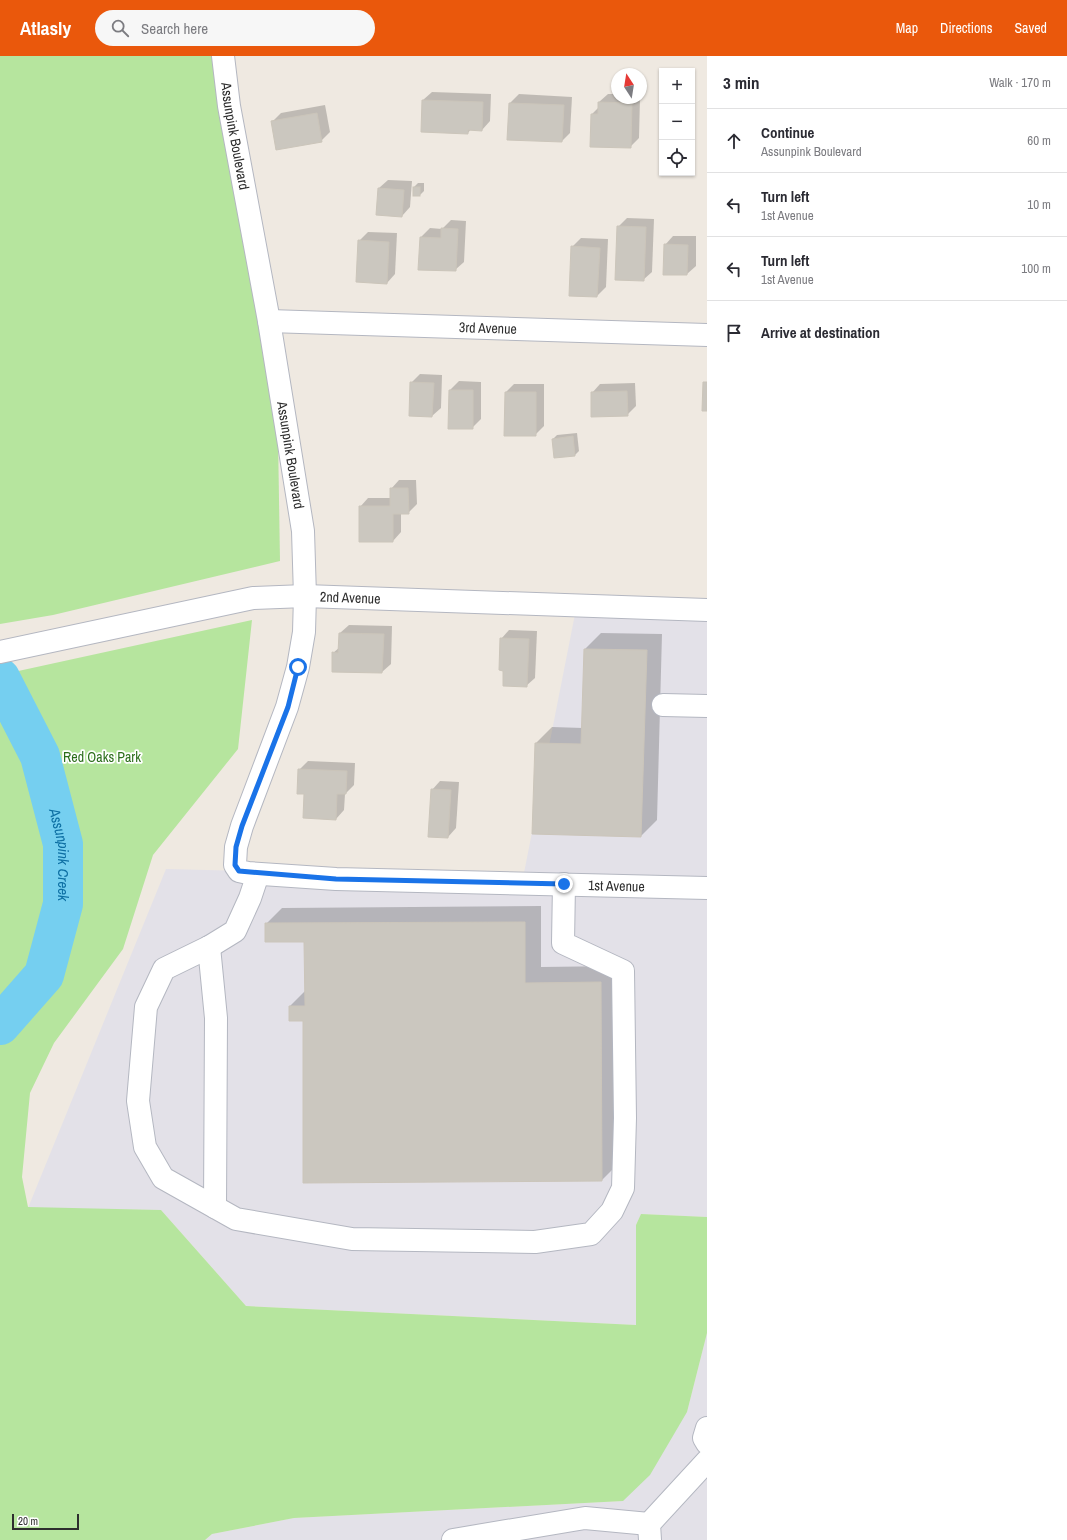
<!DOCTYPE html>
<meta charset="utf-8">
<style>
:root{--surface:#fff;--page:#f7f7f7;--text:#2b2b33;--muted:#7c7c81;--line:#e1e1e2;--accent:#ea580c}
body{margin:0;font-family:"Archivo Narrow",sans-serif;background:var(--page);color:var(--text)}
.controls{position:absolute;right:12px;top:12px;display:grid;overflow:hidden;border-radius:0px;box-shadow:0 1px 3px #0004}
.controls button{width:36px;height:36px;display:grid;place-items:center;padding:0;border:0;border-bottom:1px solid var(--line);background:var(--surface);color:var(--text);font:20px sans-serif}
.compass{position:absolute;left:611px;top:12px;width:36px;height:36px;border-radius:50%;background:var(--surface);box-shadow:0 1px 3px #0004;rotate:348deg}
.scale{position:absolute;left:12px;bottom:10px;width:67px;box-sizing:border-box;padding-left:4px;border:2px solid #2e2e2e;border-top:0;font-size:11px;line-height:14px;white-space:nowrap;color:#2e2e2e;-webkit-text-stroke:3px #fff;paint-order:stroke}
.stop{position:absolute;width:12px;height:12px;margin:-9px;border:3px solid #1a73e8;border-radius:50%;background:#fff}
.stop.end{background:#1a73e8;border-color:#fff;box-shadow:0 1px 4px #0008}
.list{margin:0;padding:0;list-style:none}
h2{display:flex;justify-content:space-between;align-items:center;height:52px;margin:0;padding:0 16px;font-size:17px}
h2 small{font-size:13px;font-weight:400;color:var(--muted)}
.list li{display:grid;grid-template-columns:26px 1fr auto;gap:12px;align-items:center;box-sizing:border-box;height:64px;padding:0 16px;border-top:1px solid var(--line)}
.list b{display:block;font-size:15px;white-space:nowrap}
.list p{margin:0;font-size:13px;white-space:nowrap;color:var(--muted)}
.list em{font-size:13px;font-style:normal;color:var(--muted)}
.icon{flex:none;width:22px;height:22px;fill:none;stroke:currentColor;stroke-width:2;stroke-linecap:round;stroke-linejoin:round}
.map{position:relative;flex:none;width:707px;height:1484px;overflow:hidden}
header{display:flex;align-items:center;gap:24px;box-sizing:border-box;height:56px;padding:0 20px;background:var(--accent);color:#fff}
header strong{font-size:19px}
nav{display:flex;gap:22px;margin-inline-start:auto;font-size:14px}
.search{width:280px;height:36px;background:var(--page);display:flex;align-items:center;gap:10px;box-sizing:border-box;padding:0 14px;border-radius:22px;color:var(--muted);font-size:15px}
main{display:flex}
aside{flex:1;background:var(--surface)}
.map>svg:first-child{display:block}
</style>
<header>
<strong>Atlasly</strong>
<div class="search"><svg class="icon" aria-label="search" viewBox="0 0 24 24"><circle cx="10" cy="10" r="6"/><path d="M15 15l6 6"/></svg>Search here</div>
<nav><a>Map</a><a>Directions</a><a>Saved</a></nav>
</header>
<main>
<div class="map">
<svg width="707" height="1484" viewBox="0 0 707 1484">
<rect width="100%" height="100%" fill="#efe9e1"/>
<g fill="#e3e1e8">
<polygon points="577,548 707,552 707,1161 641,1158 636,1169 636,1269 246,1250 161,1154 28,1152 166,813 523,822"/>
<polygon points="707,1277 707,1484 205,1484 212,1478 294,1462 623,1445 687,1356"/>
</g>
<g fill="#b6e59e">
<polygon points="0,0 232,0 277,319 280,505 53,559 0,568"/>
<polygon points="252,564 238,693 153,799 123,893 54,987 30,1037 22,1121 28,1151 161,1154 246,1250 636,1269 636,1169 641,1158 707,1161 707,1277 687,1356 650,1419 623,1445 294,1462 212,1478 205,1484 0,1484 0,619"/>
</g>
<g fill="#0003">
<polygon points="432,36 491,38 490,65 482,74 471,73 468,77 423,44"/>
<polygon points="519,38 572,41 570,77 562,85 508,83 510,47"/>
<polygon points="608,38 617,38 617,42 640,42 639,82 630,91 592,58 599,51 599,46"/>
<polygon points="325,49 330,76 321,85 273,65 281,57"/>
<polygon points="388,124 412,125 410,151 402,160 379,132"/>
<polygon points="418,127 424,127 424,135 420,139 414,131"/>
<polygon points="627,162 654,163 652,216 643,224 618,171"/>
<polygon points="451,164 466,165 464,206 455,214 419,213 421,181 430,172 442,173"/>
<polygon points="368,176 397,177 395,218 387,227 359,185"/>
<polygon points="673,180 696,180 696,210 687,218 665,189"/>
<polygon points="581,182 608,183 606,231 597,240 572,191"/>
<polygon points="420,318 442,319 441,352 432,360 411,327"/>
<polygon points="459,325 481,326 481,363 472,372 449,372 450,334"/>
<polygon points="635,327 636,350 627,359 592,337 600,328"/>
<polygon points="514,328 544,328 544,370 535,379 506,336"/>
<polygon points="577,377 579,395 575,399 555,401 553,383 557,379"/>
<polygon points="399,424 416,424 417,448 408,457 401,457 401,476 393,485 360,451 368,442 391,442 391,433"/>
<polygon points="349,569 392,570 391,608 382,616 333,597 340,591 340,577"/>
<polygon points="509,574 537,575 535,622 526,630 501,583"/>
<polygon points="601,577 662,578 657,764 641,780 536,687 552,671 583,672 585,593"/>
<polygon points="308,705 355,707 354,729 345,738 344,754 336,763 305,737 299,714"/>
<polygon points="440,725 459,726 456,772 448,781 432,734"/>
<polygon points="541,850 541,911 617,910 618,1108 602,1124 304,964 290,950 306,934 305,885 266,868 282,852"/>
</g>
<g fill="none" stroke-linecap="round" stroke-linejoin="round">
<path stroke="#75cff0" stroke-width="40" id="s1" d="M0,622l40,78 23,88v60l-19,71 -44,50"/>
</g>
<g fill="#cbc7bf" stroke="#cbc5ba">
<polygon points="422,44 483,46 482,75 468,74 468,78 421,76"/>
<polygon points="598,46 632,47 631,92 590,91 591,58 598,58"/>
<polygon points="509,47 564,49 562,86 507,84"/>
<polygon points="317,57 322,86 276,94 271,65"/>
<rect x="413" y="131" width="7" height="9"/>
<polygon points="378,132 404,134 402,161 376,159"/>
<polygon points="617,170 646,171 644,225 615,224"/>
<polygon points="441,172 458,173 456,215 418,214 420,181 441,182"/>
<polygon points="358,184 389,186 387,228 356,226"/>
<polygon points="664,188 688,189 687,219 663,219"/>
<polygon points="571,190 600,192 597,241 569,240"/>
<polygon points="410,326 434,327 432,361 409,360"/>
<polygon points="703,326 707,326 707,355 702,355"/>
<polygon points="449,334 473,334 473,373 448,373"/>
<polygon points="627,335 628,360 591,361 591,336"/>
<polygon points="505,336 536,336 536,380 504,380"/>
<polygon points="573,380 575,400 554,402 552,383"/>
<polygon points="390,432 408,432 409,458 393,458 393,486 359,486 359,450 390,450"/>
<polygon points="339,577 384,578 382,617 332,616 332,596 338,597"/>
<polygon points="500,582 529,583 527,631 503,630 503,615 499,614"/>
<polygon points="584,593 647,594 641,781 532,778 535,687 581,688"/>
<polygon points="298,713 347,715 346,738 337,738 336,764 303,762 304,738 297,738"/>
<polygon points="431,733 451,734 448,782 428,781"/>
<polygon points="525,866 525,927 601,926 602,1125 303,1127 303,965 289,965 289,950 305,950 304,886 265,886 265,867"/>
</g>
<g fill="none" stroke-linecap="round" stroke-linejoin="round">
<g stroke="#b4b7c1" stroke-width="24">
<g id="minor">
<path id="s2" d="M223,0l6,50 40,215 34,210 2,65 -1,36 -6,35 -11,40 -45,119 -6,21 -1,18 4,6 9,2 88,6 371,9"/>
<path id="s3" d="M269,265l438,14"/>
<path id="s4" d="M0,596l253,-54 52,-2 402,14"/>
<polyline points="663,649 707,650"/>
<polyline points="258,818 250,842 235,875 209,891 164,913 146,951 138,1045 145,1091 163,1122 236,1163 352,1183 535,1186 591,1178 612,1155 623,1132 625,1062 623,915 563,887 564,828"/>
<polyline points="209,891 216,962 215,1151"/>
<polyline points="707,1372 704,1382 707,1387"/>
<polyline points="453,1484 585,1462 649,1468"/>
<polyline points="650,1484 649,1468 707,1405"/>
</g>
</g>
<use href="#minor" stroke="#fff" stroke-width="22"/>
</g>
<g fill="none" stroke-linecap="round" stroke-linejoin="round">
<polyline stroke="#1a73e8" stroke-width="5" points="298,611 288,651 242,770 236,791 235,809 239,815 336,823 564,828"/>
</g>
<g text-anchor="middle" stroke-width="3.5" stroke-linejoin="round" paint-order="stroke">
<g font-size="14" fill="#2e2e2e" stroke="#fff">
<text dy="5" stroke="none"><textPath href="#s2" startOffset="81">Assunpink Boulevard</textPath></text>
<text dy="5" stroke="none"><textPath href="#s3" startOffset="219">3rd Avenue</textPath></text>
<text dy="5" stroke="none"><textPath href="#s2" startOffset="405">Assunpink Boulevard</textPath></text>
<text dy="5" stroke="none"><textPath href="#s4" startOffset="356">2nd Avenue</textPath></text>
<text dy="5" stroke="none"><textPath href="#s2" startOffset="1212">1st Avenue</textPath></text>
</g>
<g font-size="14" fill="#2c6e1b" stroke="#fff">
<text x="102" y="706">Red Oaks Park</text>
</g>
<g font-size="15" font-style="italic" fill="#0d6fa3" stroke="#fff">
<text dy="5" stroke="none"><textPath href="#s1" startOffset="189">Assunpink Creek</textPath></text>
</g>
</g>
</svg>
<div class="controls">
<button>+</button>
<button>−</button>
<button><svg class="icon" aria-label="locate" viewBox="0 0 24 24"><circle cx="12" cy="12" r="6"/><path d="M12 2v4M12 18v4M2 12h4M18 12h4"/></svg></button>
</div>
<svg class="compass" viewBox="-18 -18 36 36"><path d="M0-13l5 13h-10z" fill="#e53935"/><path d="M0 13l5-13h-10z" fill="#7c7c81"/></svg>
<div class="scale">20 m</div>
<div class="stop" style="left:298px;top:611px"></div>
<div class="stop end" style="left:564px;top:828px"></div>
</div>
<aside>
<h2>3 min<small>Walk · 170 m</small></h2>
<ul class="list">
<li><svg class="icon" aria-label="ahead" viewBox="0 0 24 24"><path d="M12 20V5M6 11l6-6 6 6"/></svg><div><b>Continue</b><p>Assunpink Boulevard</p></div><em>60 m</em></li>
<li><svg class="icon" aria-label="left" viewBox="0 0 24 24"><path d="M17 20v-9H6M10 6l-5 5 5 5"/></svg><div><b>Turn left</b><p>1st Avenue</p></div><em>10 m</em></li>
<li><svg class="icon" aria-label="left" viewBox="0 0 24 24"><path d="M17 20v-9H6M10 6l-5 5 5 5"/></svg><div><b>Turn left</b><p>1st Avenue</p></div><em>100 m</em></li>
<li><svg class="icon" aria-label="arrive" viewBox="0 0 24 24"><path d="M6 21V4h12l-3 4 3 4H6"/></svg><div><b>Arrive at destination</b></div></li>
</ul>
</aside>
</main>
